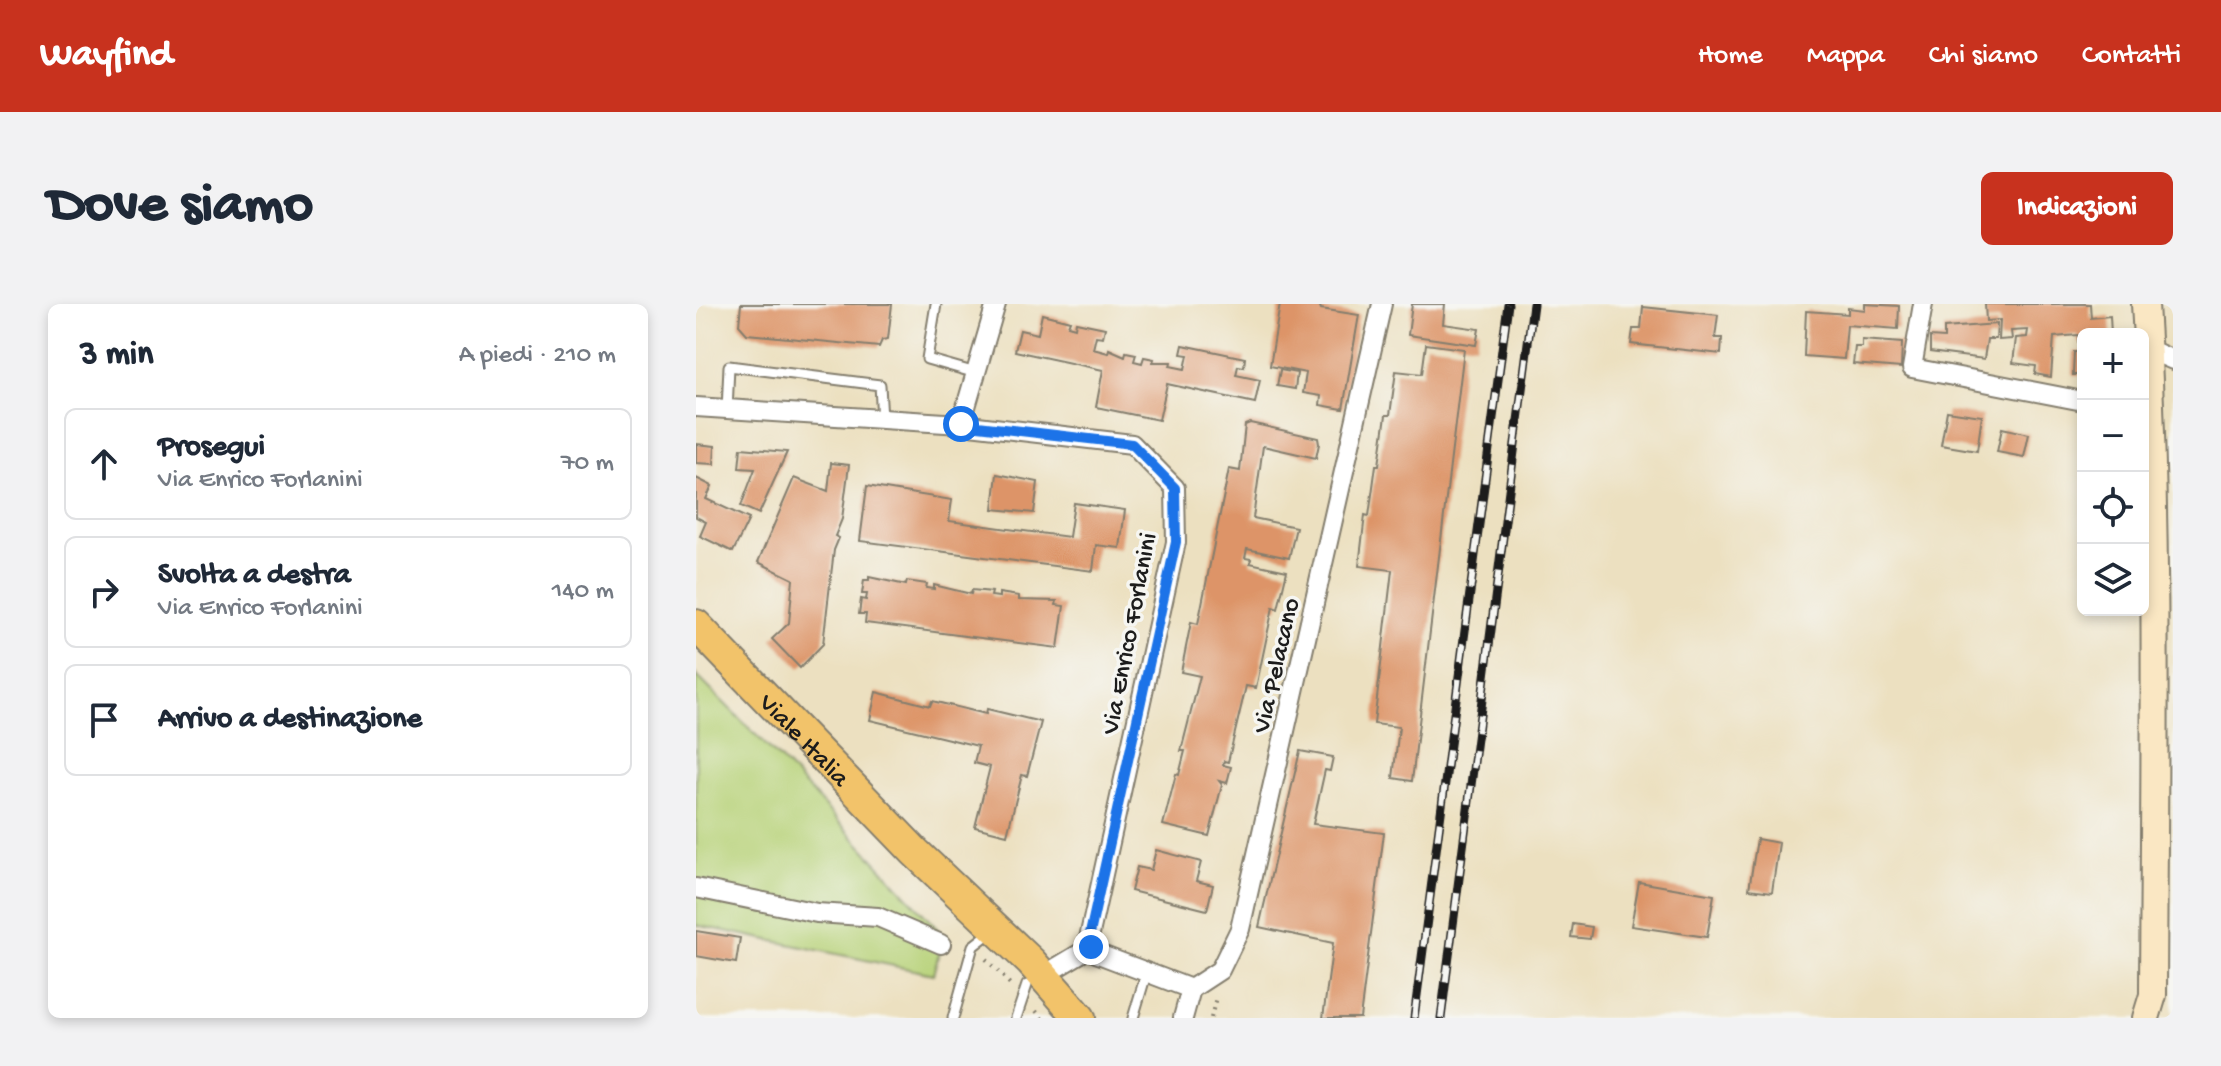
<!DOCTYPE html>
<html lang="it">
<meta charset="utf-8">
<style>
:root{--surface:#fff;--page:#f2f2f3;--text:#1f2937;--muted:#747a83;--line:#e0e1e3;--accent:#c8321e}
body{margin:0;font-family:"Gochi Hand",sans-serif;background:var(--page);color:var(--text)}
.controls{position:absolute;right:24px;top:24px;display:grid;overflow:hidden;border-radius:12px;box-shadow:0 4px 12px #0003}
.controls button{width:72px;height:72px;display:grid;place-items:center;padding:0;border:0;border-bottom:2px solid var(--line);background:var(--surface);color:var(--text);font:40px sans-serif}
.stop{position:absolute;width:24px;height:24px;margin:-18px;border:6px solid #1a73e8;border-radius:50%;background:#fff}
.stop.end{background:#1a73e8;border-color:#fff;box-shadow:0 2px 8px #0008}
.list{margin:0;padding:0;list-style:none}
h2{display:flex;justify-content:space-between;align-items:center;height:104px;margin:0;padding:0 32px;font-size:34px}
h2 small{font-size:26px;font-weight:400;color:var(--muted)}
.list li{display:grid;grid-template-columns:52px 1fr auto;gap:24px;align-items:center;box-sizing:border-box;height:112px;margin:0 16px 16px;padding:0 16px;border:2px solid var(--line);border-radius:12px}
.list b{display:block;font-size:30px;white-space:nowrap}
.list p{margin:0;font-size:26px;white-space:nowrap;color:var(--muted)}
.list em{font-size:26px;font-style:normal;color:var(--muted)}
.icon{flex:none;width:44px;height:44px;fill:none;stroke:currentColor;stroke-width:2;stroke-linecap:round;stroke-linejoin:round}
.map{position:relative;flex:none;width:1477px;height:714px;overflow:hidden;border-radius:12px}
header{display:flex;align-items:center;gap:48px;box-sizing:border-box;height:112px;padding:0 40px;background:var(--accent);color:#fff}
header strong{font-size:38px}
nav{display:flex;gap:44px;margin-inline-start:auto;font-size:28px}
.intro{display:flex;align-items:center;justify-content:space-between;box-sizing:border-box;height:192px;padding:0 48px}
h1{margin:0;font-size:56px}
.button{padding:20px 36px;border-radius:12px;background:var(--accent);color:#fff;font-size:28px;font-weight:700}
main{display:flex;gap:48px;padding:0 48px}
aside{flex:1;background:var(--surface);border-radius:12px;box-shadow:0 4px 12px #0003}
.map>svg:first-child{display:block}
</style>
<header>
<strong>Wayfind</strong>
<nav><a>Home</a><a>Mappa</a><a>Chi siamo</a><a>Contatti</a></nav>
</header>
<div class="intro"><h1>Dove siamo</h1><a class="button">Indicazioni</a></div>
<main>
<aside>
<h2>3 min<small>A piedi · 210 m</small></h2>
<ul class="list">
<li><svg class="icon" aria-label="ahead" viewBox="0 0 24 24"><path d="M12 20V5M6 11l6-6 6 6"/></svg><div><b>Prosegui</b><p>Via Enrico Forlanini</p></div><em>70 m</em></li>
<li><svg class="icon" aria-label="right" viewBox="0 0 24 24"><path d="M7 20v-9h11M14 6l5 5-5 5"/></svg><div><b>Svolta a destra</b><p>Via Enrico Forlanini</p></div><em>140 m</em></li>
<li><svg class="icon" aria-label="arrive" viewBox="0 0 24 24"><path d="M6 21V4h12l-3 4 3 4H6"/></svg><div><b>Arrivo a destinazione</b></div></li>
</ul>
</aside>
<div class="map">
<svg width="1477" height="714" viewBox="0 0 1477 714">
<rect width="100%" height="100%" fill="#f6f6f2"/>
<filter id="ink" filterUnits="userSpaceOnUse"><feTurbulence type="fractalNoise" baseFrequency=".0125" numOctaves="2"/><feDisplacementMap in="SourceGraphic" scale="16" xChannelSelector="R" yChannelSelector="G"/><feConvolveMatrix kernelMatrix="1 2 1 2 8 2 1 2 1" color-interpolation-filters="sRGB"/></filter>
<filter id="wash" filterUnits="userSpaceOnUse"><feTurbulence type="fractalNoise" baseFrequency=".006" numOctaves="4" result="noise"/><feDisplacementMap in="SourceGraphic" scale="32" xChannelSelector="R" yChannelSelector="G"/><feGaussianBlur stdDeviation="1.8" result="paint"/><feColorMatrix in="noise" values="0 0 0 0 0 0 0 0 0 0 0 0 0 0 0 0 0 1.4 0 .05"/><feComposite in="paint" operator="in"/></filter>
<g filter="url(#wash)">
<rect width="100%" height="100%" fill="#ece0c0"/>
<polygon fill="#b7d278" stroke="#6a774a" stroke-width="2" points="0,371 95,466 248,632 237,670 0,621"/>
<g id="blocks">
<g fill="#dd9467">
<polygon points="45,0 196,0 192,35 186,36 183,43 51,30 43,21"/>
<polygon points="584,0 623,0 625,5 663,11 647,105 624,101 625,92 607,89 610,69 574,62"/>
<polygon points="716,0 749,0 747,20 783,25 780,41 712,31"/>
<polygon points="1169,0 1203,2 1202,25 1151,21 1148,55 1108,52 1110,7 1152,10 1152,4 1169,6"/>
<polygon points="1289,0 1394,0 1395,14 1414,12 1415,30 1387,30 1387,39 1382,39 1382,31 1358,33 1355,73 1339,70 1340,62 1317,59 1320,34 1331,33 1332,26 1315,27 1316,35 1303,36 1304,16 1290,17"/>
<polygon points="947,3 1022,11 1019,34 1026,34 1025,50 935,40 937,25 945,25"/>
<polygon points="346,10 374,17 372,22 379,24 380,18 409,24 407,33 400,32 397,45 412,49 413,45 429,52 430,48 440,50 438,57 446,59 448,53 458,55 457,58 475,58 474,62 489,65 492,51 485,50 487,41 549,54 548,63 542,62 540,71 564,76 559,99 471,80 463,116 400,103 407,66 319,47 324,26 342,30"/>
<polygon points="1301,20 1300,35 1291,35 1288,55 1234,48 1234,33 1248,34 1248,24"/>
<polygon points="1166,36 1206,39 1205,64 1157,60 1159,43 1166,43"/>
<polygon points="730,40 768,45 716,477 697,474 703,423 678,420 696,266 663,262 669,211 673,212 680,161 683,161 690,111 694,111 700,67 726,70"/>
<polygon points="1378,48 1387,48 1387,71 1377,71"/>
<polygon points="584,66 601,69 599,85 581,82"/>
<polygon points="1251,107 1286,112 1281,147 1245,141"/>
<polygon points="554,119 622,134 623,140 620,154 567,142 557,214 600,223 593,254 551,245 549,254 555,255 554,259 591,267 582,305 577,303 560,384 550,382 532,458 528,457 527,461 535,463 531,479 523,477 526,481 513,532 467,521 480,470 483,471 489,447 485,447 504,372 485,368 495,318 502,320 533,165 544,167 549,121"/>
<polygon points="1306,124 1333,130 1328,153 1301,148"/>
<polygon points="0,140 19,142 18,160 0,159"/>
<polygon points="45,144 91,148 63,210 45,202 59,165 43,164"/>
<polygon points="135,159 153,161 146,215 139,232 143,234 138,246 127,340 104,364 76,335 93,319 97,275 62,258 98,174 132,187"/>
<polygon points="301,170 342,178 338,209 297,205"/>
<polygon points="0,174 16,182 10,195 53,215 37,248 4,232 10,218 0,213"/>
<polygon points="171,182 256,196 253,217 373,233 378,199 429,206 424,244 400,241 397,267 164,237"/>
<polygon points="173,273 210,281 211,277 231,280 230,284 238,285 238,281 275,290 276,286 296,288 295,292 303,293 303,289 323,292 323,296 361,297 360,301 368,302 362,344 169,319 170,310 163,310 165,295 170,296 171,290 166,290 168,276 173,276"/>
<polygon points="180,388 234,402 236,397 290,410 291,405 345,418 331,472 326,471 311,531 279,523 294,463 278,459 282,442 174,416"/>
<polygon points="604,447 637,453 634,467 629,466 617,520 688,529 664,714 627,714 637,639 563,623"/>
<polygon points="1061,535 1083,539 1076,588 1053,585"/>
<polygon points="460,546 505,558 500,577 517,581 511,606 435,587 441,563 455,566"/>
<polygon points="943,578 1018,591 1011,633 935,622"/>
<polygon points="877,620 896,623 894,635 875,633"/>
<polygon points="0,627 44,634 40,659 0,652"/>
</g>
</g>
</g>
<g filter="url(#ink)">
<use href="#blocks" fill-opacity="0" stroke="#847e6e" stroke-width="2"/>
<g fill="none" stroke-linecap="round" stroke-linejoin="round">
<g stroke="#847e6e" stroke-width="13">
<g id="lane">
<polyline points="240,0 231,55 280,69"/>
<polyline points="31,107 33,62 184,81 186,116"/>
<polyline points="257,714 277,642 295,628"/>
<polyline points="320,714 331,681"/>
<polyline points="437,714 451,667"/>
</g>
</g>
<g stroke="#847e6e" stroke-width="22">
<g id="street">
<polyline points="1227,0 1216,64 1387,97"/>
<polyline points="1452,45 1477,56"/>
<polyline points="0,103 265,120 436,140 479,184 480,238 393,634 400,649 495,685"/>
<polyline points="265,120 300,0"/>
<polyline points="0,584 121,609 182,613 245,640"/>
<polyline points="348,671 395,643"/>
<polyline points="487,714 495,685 524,666 544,625 686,0"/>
</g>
</g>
<g stroke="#847e6e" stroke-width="30">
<path id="secondary" d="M1449,0c14,229 9,461 8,691l-7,23"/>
</g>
<g stroke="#847e6e" stroke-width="34">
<g id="primary">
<path id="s1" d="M0,321l219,227 116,110 49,56"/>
</g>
</g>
<g stroke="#847e6e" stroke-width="4" stroke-dasharray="2 6" stroke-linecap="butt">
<polyline points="290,655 314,680"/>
<polyline points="340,707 346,714"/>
<polyline points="515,714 520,693"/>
</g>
<use href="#lane" stroke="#fff" stroke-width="9"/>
<use href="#street" stroke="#fff" stroke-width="18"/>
<use href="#secondary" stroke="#fae7c3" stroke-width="26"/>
<use href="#primary" stroke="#f2c36a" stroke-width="30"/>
<g stroke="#1c1c1c" stroke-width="9">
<g id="rail">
<polyline points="718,714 812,0"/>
<polyline points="745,714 837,0"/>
</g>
</g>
<use href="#rail" stroke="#f6f6f2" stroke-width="6" stroke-dasharray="18" stroke-linecap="butt"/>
</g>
</g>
<g fill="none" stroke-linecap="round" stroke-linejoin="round" filter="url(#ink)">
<polyline stroke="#1a73e8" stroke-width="10" points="265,120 436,140 479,184 480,238 393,634 395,643"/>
</g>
<g text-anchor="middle" stroke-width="7" stroke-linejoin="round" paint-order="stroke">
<g font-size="26" fill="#1c1c1c" stroke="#f6f6f2">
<text transform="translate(431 329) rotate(-79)" y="9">Via Enrico Forlanini</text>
<text transform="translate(578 361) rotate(-77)" y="9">Via Pelacano</text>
<text dy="9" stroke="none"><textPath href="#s1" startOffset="158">Viale Italia</textPath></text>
</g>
</g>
</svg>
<div class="controls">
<button>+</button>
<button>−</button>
<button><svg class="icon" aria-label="locate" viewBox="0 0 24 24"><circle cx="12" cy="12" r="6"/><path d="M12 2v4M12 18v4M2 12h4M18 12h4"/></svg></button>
<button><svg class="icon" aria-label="layers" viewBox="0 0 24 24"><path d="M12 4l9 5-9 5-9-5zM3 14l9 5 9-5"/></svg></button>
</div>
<div class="stop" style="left:265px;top:120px"></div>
<div class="stop end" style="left:395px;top:643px"></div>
</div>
</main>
